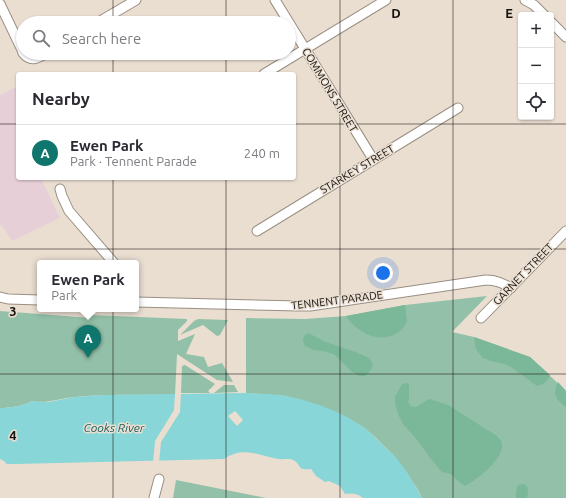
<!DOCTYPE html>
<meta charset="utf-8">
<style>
:root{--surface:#fff;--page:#f2f2f3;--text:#2b2b33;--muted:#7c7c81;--line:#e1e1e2;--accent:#0f766e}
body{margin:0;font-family:Ubuntu,sans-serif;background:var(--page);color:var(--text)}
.controls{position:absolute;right:12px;top:12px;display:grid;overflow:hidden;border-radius:4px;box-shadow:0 1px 3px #0004}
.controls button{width:36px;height:36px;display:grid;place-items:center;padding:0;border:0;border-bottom:1px solid var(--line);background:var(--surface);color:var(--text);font:20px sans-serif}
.you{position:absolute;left:383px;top:273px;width:14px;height:14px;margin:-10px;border:3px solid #fff;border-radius:50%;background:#1a73e8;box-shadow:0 0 0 6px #1a73e833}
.badge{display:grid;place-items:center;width:26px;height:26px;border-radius:50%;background:var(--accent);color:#fff;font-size:13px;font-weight:700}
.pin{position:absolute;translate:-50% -33px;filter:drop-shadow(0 1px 2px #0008)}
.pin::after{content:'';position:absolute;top:21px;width:14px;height:12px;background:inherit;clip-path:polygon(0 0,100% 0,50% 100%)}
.popup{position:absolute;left:37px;top:260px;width:102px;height:52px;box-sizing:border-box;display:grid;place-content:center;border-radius:4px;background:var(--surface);filter:drop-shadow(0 1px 3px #0005);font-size:13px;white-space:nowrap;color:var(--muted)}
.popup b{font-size:15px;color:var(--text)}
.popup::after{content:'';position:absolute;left:50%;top:100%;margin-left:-8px;border:8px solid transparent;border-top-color:var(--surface)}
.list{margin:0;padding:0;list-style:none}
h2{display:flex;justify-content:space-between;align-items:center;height:52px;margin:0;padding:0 16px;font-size:17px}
h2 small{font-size:13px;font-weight:400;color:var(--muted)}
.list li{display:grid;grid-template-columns:26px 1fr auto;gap:12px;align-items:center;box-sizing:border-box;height:56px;padding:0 16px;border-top:1px solid var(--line)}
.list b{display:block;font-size:15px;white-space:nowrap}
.list p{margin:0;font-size:13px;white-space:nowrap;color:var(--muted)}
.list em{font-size:13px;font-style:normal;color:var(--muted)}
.icon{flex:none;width:22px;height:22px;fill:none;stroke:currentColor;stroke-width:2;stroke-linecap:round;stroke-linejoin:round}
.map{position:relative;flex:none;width:566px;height:498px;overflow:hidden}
.search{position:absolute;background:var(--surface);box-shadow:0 1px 3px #0004;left:16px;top:16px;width:280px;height:44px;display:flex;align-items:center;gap:10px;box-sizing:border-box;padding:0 14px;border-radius:22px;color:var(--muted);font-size:15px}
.panel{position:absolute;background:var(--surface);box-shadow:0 1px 3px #0004;left:16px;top:72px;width:280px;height:108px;border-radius:4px}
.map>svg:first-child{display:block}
</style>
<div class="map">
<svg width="566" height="498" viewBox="0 0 566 498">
<rect width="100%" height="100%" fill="#eaded1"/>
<polygon fill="#e7cfd8" points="18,86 18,178 41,178 60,218 12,241 2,225 0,226 0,95"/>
<g fill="#93c0a8">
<polygon points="487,296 452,332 474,337 530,357 566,391 566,498 422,498 418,490 405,470 393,455 375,437 363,427 349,419 324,408 304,401 286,396 246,393 246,318 305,319 346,316 405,305"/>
<path d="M0,311l91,7 -1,-3 97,4v2l-9,9v11l17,-7 -9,20 18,3 4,10 14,-4 11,19 -16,-2 -40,-26 -2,41c-33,0 -67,-1 -100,2 -15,1 -28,7 -43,4 -9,5 -22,7 -32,7z"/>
<polygon points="198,319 228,320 220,335 217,336 203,325 180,335 194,321"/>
<polygon points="185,365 215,384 208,391 210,393 181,393 182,366"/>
<polygon points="224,385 234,385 238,392 214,393"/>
<polygon points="176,480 266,498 173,498"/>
</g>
<g fill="#7bb799">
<path d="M405,305l2,17c-2,2 -3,5 -5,7 -18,18 -45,4 -56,-13z"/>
<polygon points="308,333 326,342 358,353 369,358 373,364 371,370 365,376 359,376 351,371 334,354 323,351 314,350 305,346 303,340 304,336"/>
<path d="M474,337l56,20 20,18c-3,7 -5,9 -13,11l-26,-19 -7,-3 -13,-3 -8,-3 -7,-9z"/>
<path d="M558,382l8,9v16c-10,-7 -14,-13 -8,-25z"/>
<path d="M407,383l2,2v13l-1,3 2,5 6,1 13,-8 19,6 49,31c1,1 3,3 4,5 7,15 -24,39 -36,45l-7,-5 -7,-7 -9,-2 -11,-13 -13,-18 -15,-17 -5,-10 -3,-11v-6l7,-13z"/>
<path d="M524,484c6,4 4,8 3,14h-11v-6l2,-7z"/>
</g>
<path fill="#88d6d7" d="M246,393c13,1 27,1 40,3 24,4 58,17 77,31 8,6 14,13 21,19 2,3 6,6 9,8 11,13 21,29 29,44h-59c-6,-5 -11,-5 -18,-4l-5,-8 -11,-5 -4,1 -9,-6 -5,-7c-15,2 -9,-5 -18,-9 -4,-2 -10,0 -15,-1 -21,-4 -35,-13 -54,0l-208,5h-9l-3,-3 -4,-2v-51c10,0 23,-2 32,-7l7,1h10l25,-5 31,-2z"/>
<g fill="#eaded1">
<polygon points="175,393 181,393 180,412 161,442 159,463 153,463 155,441 174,410"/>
<polygon points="235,411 243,420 237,426 228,416"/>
</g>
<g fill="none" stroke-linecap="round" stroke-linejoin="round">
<g stroke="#998f82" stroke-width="11">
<g id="minor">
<polyline points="275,0 373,159"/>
<polyline points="525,0 534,5 544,15"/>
<polyline points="0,4 23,52"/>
<polyline points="551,22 566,37"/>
<polyline points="97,23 136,0"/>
<path d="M23,53c8,10 15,5 24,0"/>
<polyline points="264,74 386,0"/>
<polyline points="60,189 62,196 69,211 114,263"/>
<polyline points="257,231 458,108"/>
<polyline points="0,297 8,299 40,300"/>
<path d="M136,302l163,4h11l176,-26c10,0 16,3 25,8"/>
<polyline points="481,318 566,231"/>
<polyline points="154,498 159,479"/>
</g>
</g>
<use href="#minor" stroke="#fff" stroke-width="9"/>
</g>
<path fill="none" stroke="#15110c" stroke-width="1" stroke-opacity="0.55" d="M113,0v23M226,0v23M340,0v498M453,0v498M113,53v21M226,53v21M0,124h18M294,124h272M113,178v320M226,178v320M0,249h566M0,374h566"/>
<g text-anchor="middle" stroke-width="3" stroke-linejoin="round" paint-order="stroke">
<g font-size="11" fill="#15110c" stroke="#eaded1">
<text transform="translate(330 90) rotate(59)" y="4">COMMONS STREET</text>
<text transform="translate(357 169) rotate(-31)" y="4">STARKEY STREET</text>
<text transform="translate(523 274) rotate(-46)" y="4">GARNET STREET</text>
<text transform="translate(337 300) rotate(-7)" y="4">TENNENT PARADE</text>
</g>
<g font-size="12" font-style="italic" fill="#1a5c5d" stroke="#eaded1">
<text x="114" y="432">Cooks River</text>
</g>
</g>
<g font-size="13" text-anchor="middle" font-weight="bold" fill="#15110c" stroke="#eaded1" stroke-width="3" stroke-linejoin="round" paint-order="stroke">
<text x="396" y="18">D</text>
<text x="509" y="18">E</text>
<text x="13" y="316">3</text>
<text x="13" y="440">4</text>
</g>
</svg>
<div class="controls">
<button>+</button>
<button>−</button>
<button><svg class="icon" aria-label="locate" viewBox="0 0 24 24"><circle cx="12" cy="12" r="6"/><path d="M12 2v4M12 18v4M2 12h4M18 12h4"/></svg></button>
</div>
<div class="you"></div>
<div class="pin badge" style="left:88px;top:358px">A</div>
<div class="popup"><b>Ewen Park</b>Park</div>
<div class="search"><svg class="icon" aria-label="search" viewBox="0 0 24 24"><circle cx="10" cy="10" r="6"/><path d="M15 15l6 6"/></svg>Search here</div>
<section class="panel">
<h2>Nearby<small></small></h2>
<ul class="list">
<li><span class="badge">A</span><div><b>Ewen Park</b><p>Park · Tennent Parade</p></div><em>240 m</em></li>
</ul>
</section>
</div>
